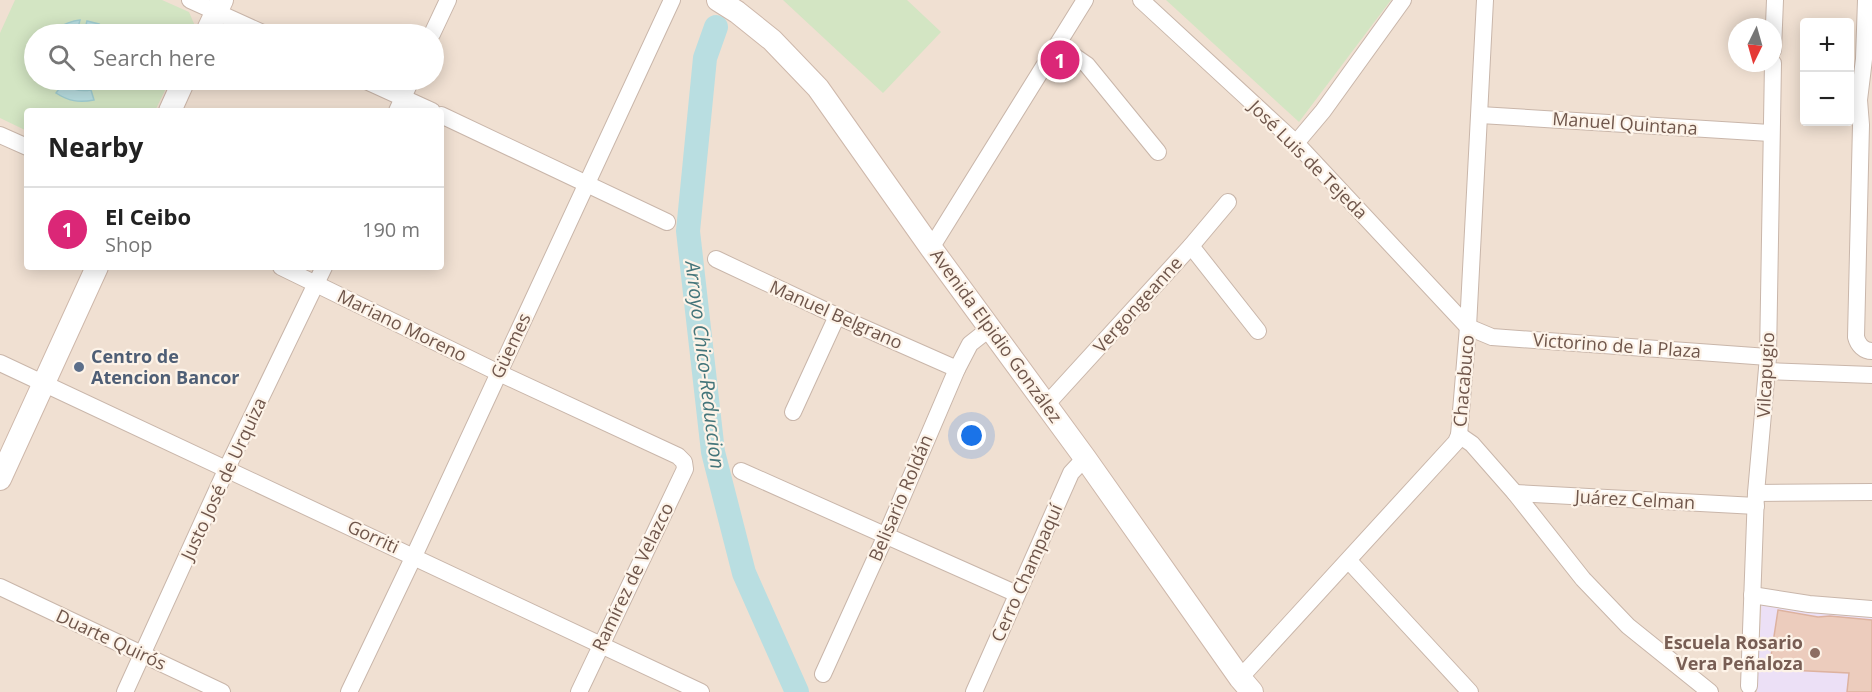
<!DOCTYPE html>
<meta charset="utf-8">
<style>
:root{--surface:#fff;--page:#f6f6f6;--text:#222;--muted:#767676;--line:#e0e0e0;--accent:#db2777}
body{margin:0;font-family:"Open Sans",sans-serif;background:var(--page);color:var(--text)}
.controls{position:absolute;right:18px;top:18px;display:grid;overflow:hidden;border-radius:6px;box-shadow:0 3px 15px #0003}
.controls button{width:54px;height:54px;display:grid;place-items:center;padding:0;border:0;border-bottom:2px solid var(--line);background:var(--surface);color:var(--text);font:30px sans-serif}
.compass{position:absolute;left:1728px;top:18px;width:54px;height:54px;border-radius:50%;background:var(--surface);box-shadow:0 3px 15px #0003;rotate:185deg}
.you{position:absolute;left:972px;top:436px;width:21px;height:21px;margin:-15px;border:4px solid #fff;border-radius:50%;background:#1a73e8;box-shadow:0 0 0 9px #1a73e833}
.badge{display:grid;place-items:center;width:39px;height:39px;border-radius:50%;background:var(--accent);color:#fff;font-size:20px;font-weight:700}
.pin{position:absolute;translate:-50% -50%;border:3px solid #fff;box-shadow:0 2px 6px #0006}
.list{margin:0;padding:0;list-style:none}
h2{display:flex;justify-content:space-between;align-items:center;height:78px;margin:0;padding:0 24px;font-size:26px}
h2 small{font-size:20px;font-weight:400;color:var(--muted)}
.list li{display:grid;grid-template-columns:39px 1fr auto;gap:18px;align-items:center;box-sizing:border-box;height:84px;padding:0 24px;border-top:2px solid var(--line)}
.list b{display:block;font-size:22px;white-space:nowrap}
.list p{margin:0;font-size:20px;white-space:nowrap;color:var(--muted)}
.list em{font-size:20px;font-style:normal;color:var(--muted)}
.icon{flex:none;width:33px;height:33px;fill:none;stroke:currentColor;stroke-width:2;stroke-linecap:round;stroke-linejoin:round}
.map{position:relative;flex:none;width:1872px;height:692px;overflow:hidden}
.search{position:absolute;background:var(--surface);box-shadow:0 3px 15px #0003;left:24px;top:24px;width:420px;height:66px;display:flex;align-items:center;gap:15px;box-sizing:border-box;padding:0 21px;border-radius:33px;color:var(--muted);font-size:22px}
.panel{position:absolute;background:var(--surface);box-shadow:0 3px 15px #0003;left:24px;top:108px;width:420px;height:162px;border-radius:6px}
.map>svg:first-child{display:block}
</style>
<div class="map">
<svg width="1872" height="692" viewBox="0 0 1872 692">
<rect width="100%" height="100%" fill="#faefe3"/>
<path fill="#f0e0d2" fill-rule="evenodd" d="M0,0h1872v692h-1872zM1804,22h46v100h-46zM1737,27h36v36h-36zM34,34h400v46h-400zM27,111h414v156h-414z"/>
<polygon fill="#ece0f6" points="1762,595 1872,615 1872,692 1757,692"/>
<g fill="#d3e5c3">
<polygon points="15,0 162,0 189,12 195,26 191,34 34,34 34,80 170,80 155,111 27,111 27,131 0,118 0,33"/>
<polygon points="783,0 907,0 941,32 883,93"/>
<polygon points="1166,0 1391,0 1299,122"/>
</g>
<g fill="#b9dee1" stroke="#a1ced2" stroke-width="1.5">
<path d="M80,20l-1,4 3,2 4,-1 1,-4 12,3 14,10h-17l-14,-3 -13,3h-10l-3,-5c8,-5 15,-8 24,-9z"/>
<path d="M45,80h14c9,9 19,12 32,10l3,10c-15,3 -26,1 -38,-7l3,-4 -1,-3 -4,-1 -3,3z"/>
</g>
<g fill="none" stroke-linecap="round" stroke-linejoin="round">
<polyline stroke="#b9dee1" stroke-width="24" points="716,27 705,58 688,231 713,452 744,573 797,692"/>
</g>
<polygon fill="#ecccbd" stroke="#ddb29f" stroke-width="1.5" points="1778,610 1818,617 1830,616 1872,620 1872,692 1847,692 1849,673 1769,669"/>
<g fill="none" stroke-linecap="round" stroke-linejoin="round">
<g stroke="#c9b6aa" stroke-width="18">
<g id="street">
<polyline points="190,0 265,34"/>
<polyline points="1141,0 1296,143 1468,327 1492,337 1768,357"/>
<path d="M1866,0l-2,59 -5,41 2,25 -5,212c2,8 8,14 16,14"/>
<polyline points="432,34 448,0"/>
<polyline points="1058,45 1087,65 1158,152"/>
<polyline points="1773,50 1775,0"/>
<polyline points="364,80 432,111"/>
<polyline points="397,111 411,80"/>
<polyline points="441,115 667,222"/>
<polyline points="1480,115 1770,133"/>
<polyline points="0,135 27,147"/>
<polyline points="1296,143 1323,111 1403,0"/>
<polyline points="1191,246 1258,331"/>
<polyline points="931,248 1085,0"/>
<polyline points="716,259 837,316 957,369"/>
<polyline points="281,267 499,373 678,456 684,462 685,469 579,692"/>
<polyline points="0,363 701,692"/>
<polyline points="1767,371 1872,375"/>
<polyline points="1046,405 1191,246 1228,202"/>
<polyline points="793,412 837,316"/>
<polyline points="1459,435 1472,444 1515,493 1583,579 1628,626 1710,692"/>
<polyline points="741,471 1017,594"/>
<polyline points="1515,493 1756,506"/>
<polyline points="1756,493 1872,492"/>
<polyline points="1349,561 1470,692"/>
<polyline points="0,587 222,692"/>
<polyline points="1752,595 1809,604 1872,609"/>
<polyline points="823,674 886,535 957,369 970,344 989,329"/>
<polyline points="1240,678 1456,442 1459,435 1468,327 1485,0"/>
<polyline points="1749,686 1756,493 1768,357 1773,63"/>
<polyline points="125,692 227,468 324,267"/>
<polyline points="349,692 414,556 672,0"/>
<polyline points="974,692 1071,473 1085,458"/>
</g>
</g>
<g stroke="#ceb8ab" stroke-width="24">
<g id="secondary">
<polyline points="718,0 737,12 772,40 818,88 931,248 1085,458 1240,678 1252,692"/>
<polyline points="206,34 222,0"/>
<polyline points="170,111 184,80"/>
<polyline points="0,479 97,267"/>
</g>
</g>
<use href="#street" stroke="#fff" stroke-width="16"/>
<use href="#secondary" stroke="#fff" stroke-width="22"/>
</g>
<circle fill="#5c6f8a" stroke="#fdf3e8" stroke-width="2" cx="79" cy="367" r="6"/>
<circle fill="#8d6e63" stroke="#fdf3e8" stroke-width="2" cx="1815" cy="653" r="6"/>
<g text-anchor="middle" stroke-width="4.5" stroke-linejoin="round" paint-order="stroke">
<g font-size="18" fill="#6f564b" stroke="#fdf3e8">
<text transform="translate(1625 124) rotate(4)" y="6">Manuel Quintana</text>
<text transform="translate(1308 160) rotate(45)" y="6">José Luis de Tejeda</text>
<text transform="translate(1138 305) rotate(-48)" y="6">Vergongeanne</text>
<text transform="translate(836 315) rotate(24)" y="6">Manuel Belgrano</text>
<text transform="translate(402 326) rotate(26)" y="6">Mariano Moreno</text>
<text transform="translate(996 336) rotate(54)" y="6">Avenida Elpidio González</text>
<text transform="translate(511 346) rotate(-65)" y="6">Güemes</text>
<text transform="translate(1617 346) rotate(4)" y="6">Victorino de la Plaza</text>
<text transform="translate(1766 375) rotate(-87)" y="6">Vilcapugio</text>
<text transform="translate(1464 381) rotate(-85)" y="6">Chacabuco</text>
<text transform="translate(224 479) rotate(-65)" y="6">Justo José de Urquiza</text>
<text transform="translate(901 498) rotate(-67)" y="6">Belisario Roldán</text>
<text transform="translate(1635 500) rotate(3)" y="6">Juárez Celman</text>
<text transform="translate(373 537) rotate(25)" y="6">Gorriti</text>
<text transform="translate(1027 573) rotate(-66)" y="6">Cerro Champaquí</text>
<text transform="translate(633 577) rotate(-64)" y="6">Ramírez de Velazco</text>
<text transform="translate(111 640) rotate(25)" y="6">Duarte Quirós</text>
</g>
<g font-size="18" font-weight="bold" fill="#4e5e75" stroke="#fdf3e8" text-anchor="start">
<text x="91" y="363">Centro de<tspan x="91" dy="21">Atencion Bancor</tspan></text>
</g>
<g font-size="18" font-weight="bold" fill="#785e54" stroke="#fdf3e8" text-anchor="end">
<text x="1803" y="649">Escuela Rosario<tspan x="1803" dy="21">Vera Peñaloza</tspan></text>
</g>
<g font-size="20" font-style="italic" fill="#44757a" stroke="#fdf3e8">
<text transform="translate(705 365) rotate(83)" y="7">Arroyo Chico-Reduccion</text>
</g>
</g>
</svg>
<div class="controls">
<button>+</button>
<button>−</button>
</div>
<svg class="compass" viewBox="-18 -18 36 36"><path d="M0-13l5 13h-10z" fill="#e53935"/><path d="M0 13l5-13h-10z" fill="#767676"/></svg>
<div class="you"></div>
<div class="pin badge" style="left:1060px;top:60px">1</div>
<div class="search"><svg class="icon" aria-label="search" viewBox="0 0 24 24"><circle cx="10" cy="10" r="6"/><path d="M15 15l6 6"/></svg>Search here</div>
<section class="panel">
<h2>Nearby<small></small></h2>
<ul class="list">
<li><span class="badge">1</span><div><b>El Ceibo</b><p>Shop</p></div><em>190 m</em></li>
</ul>
</section>
</div>
